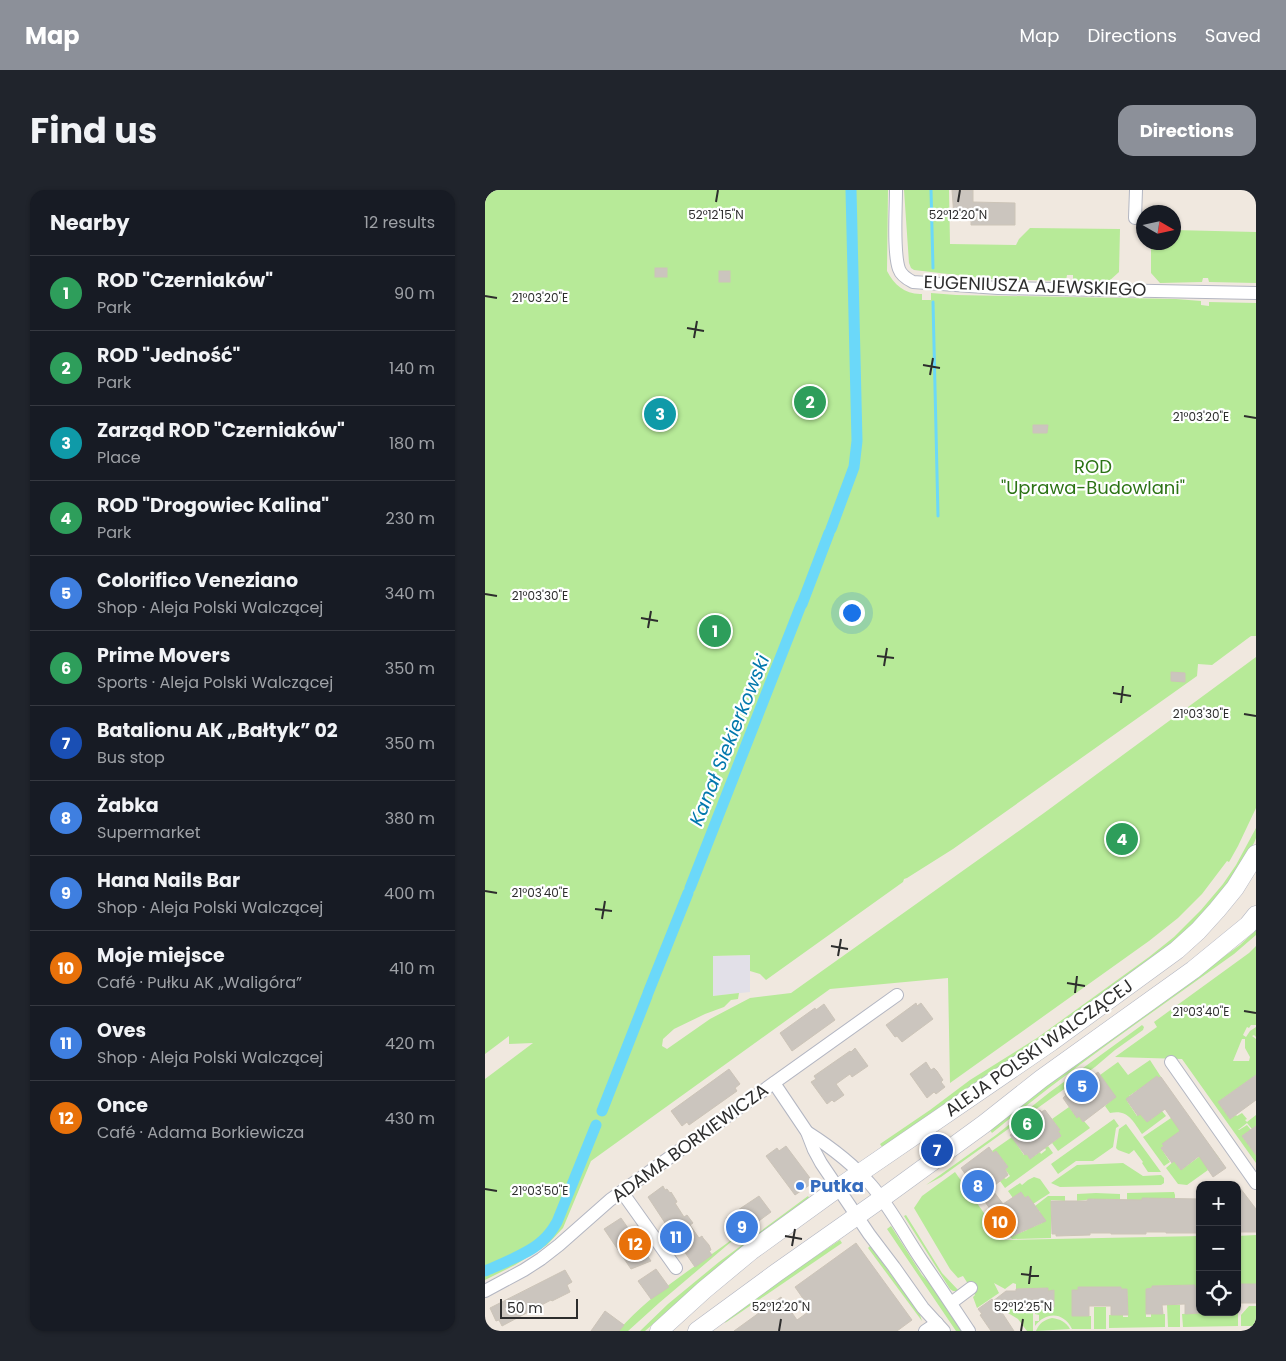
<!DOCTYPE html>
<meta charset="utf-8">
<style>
:root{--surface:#171b24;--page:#20242c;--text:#f1f3f6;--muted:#9ea1a6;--line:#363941;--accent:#8c9099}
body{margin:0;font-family:Poppins,sans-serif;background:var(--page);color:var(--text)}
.controls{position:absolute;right:15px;bottom:15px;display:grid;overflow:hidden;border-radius:10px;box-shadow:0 1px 4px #0004}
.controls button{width:45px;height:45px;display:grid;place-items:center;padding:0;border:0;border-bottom:1px solid var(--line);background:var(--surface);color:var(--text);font:25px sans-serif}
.compass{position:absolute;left:651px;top:15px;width:45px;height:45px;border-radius:50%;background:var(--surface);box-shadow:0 1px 4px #0004;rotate:99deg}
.scale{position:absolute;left:15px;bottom:12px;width:78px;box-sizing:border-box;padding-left:5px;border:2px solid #2d2d2d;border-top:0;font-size:14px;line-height:18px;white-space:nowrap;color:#2d2d2d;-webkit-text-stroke:4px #fff;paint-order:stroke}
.you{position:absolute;left:366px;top:422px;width:18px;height:18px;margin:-12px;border:4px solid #fff;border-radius:50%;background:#1a73e8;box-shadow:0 0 0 8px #1a73e833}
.badge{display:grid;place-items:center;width:32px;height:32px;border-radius:50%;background:var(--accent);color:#fff;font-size:16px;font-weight:700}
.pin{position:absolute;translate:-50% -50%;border:2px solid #fff;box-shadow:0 1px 5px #0006}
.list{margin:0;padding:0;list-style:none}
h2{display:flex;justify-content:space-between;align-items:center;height:65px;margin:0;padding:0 20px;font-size:21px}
h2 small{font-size:16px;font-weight:400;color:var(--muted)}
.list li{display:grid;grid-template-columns:32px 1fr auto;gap:15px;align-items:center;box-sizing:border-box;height:75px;padding:0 20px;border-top:1px solid var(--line)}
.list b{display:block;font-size:19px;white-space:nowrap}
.list p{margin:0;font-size:16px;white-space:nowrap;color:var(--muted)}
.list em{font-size:16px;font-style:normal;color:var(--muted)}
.icon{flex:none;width:28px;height:28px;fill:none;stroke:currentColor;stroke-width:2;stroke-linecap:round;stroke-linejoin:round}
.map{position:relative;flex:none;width:771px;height:1141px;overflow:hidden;border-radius:15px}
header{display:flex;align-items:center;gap:30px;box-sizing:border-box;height:70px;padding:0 25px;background:var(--accent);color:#fff}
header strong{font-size:24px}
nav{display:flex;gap:28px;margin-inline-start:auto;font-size:18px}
.intro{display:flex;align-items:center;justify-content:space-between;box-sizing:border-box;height:120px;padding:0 30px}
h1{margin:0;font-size:35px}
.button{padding:12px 22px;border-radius:15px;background:var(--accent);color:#fff;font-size:18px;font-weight:700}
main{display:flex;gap:30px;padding:0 30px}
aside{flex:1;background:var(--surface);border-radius:15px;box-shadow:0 1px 4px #0004}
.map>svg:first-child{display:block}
</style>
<header>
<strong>Map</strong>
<nav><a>Map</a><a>Directions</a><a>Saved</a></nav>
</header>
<div class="intro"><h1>Find us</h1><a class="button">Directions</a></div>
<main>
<aside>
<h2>Nearby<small>12 results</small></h2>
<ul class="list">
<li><span class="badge" style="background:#2e9e5b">1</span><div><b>ROD &quot;Czerniaków&quot;</b><p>Park</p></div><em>90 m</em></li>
<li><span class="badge" style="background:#2e9e5b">2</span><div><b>ROD &quot;Jedność&quot;</b><p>Park</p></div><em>140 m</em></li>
<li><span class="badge" style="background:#0f9aa8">3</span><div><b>Zarząd ROD &quot;Czerniaków&quot;</b><p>Place</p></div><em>180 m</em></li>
<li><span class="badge" style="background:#2e9e5b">4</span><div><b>ROD &quot;Drogowiec Kalina&quot;</b><p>Park</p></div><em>230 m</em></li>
<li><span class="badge" style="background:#3f7fe0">5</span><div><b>Colorifico Veneziano</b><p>Shop · Aleja Polski Walczącej</p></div><em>340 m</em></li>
<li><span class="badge" style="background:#2e9e5b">6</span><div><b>Prime Movers</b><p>Sports · Aleja Polski Walczącej</p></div><em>350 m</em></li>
<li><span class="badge" style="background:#1a4fb4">7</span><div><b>Batalionu AK „Bałtyk” 02</b><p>Bus stop</p></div><em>350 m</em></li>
<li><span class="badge" style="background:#3f7fe0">8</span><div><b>Żabka</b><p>Supermarket</p></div><em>380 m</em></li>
<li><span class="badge" style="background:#3f7fe0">9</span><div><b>Hana Nails Bar</b><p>Shop · Aleja Polski Walczącej</p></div><em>400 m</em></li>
<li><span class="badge" style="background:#e8710a">10</span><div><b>Moje miejsce</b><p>Café · Pułku AK „Waligóra”</p></div><em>410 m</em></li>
<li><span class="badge" style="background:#3f7fe0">11</span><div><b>Oves</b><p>Shop · Aleja Polski Walczącej</p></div><em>420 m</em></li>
<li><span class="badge" style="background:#e8710a">12</span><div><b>Once</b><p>Café · Adama Borkiewicza</p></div><em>430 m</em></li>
</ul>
</aside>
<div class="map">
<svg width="771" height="1141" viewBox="0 0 771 1141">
<rect width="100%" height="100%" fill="#f0e8df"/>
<polygon fill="#e2e0e8" points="265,765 265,802 228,806 228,766"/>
<g fill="#b7ea98" fill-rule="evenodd">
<path d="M0,0h403l-1,81c7,14 19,24 35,23v6h9v-7l25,2 220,4 25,2v4l8,1v-4l47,1v333h-5l-39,29 -14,-1 -1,12 -244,173 -46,29 -3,1 -1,3 -137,98 -6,-6 -10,-3v-16l-37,1v40l26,-3 -1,6 -7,1 -7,7 -19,7 -31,15 -11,10 -1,7 5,3 43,-30 40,-21 41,-5 253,-180 212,-156v151l-18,38 -9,16 -2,-1 -25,33 -24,24 -29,23 -199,142 -2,-105 -118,11 -239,172 -28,67 -16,17 -32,20 -30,15v-201l48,-36 -24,1v-8l-24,18z"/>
<polygon points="419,0 464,0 465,54 531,55 534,49 545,38 635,39 634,82 623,92 588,91 588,85 582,85 581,91 506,89 429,80 426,78 424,73"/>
<polygon points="689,40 771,42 771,93 724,92 723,88 718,88 717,92 675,93 666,83 666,53 688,52"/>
<polygon points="771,638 771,648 769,653 740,698 706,737 682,758 544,858 504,883 397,957 395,954 445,920 485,890 552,848 664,767 689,747 716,720 738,694 751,675"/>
<path d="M771,740v5l-22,19c-81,58 -164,115 -242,179l-3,-4 81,-62 170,-122z"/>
<path d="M771,756v79h-5l-2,3 -2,-1 -4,8 3,2 4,-6 6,-4v10l-2,-2 -2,1 4,3v36l-38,27 12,17 6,-4 1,1 5,-3 5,6 -2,1 2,2 9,-7v11l-4,3 -5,-6 -9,7h1l8,-5 4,5 -9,6 14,19v8l-74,-104 -67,-2 42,-30 -3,-5 95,-69zM757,849h3v9l5,9 -1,4h-16z"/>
<polygon points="657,835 659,837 658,840 630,860 610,877 456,987 441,995 511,945 565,902"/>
<path d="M665,870l11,17 -3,1 -1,-1 -28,19 1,3 -3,2 10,15 3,-2 7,8 15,-11 4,5 -24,18c-9,-13 -14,-25 -32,-21l-5,-7 8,-7 -13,-24 18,-13 10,13z"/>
<polygon points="584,917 592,928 594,926 598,932 599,931 605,938 573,961 567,953 576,946 573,941 575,940 567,929"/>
<polygon points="686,928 705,934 678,954 679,956 676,958 685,972 679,976 658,947"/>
<polygon points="629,929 634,936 631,938 628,957 608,971 591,971 573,984 566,974"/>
<polygon points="641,934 676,982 663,982 657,973 658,972 649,960 644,964 633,960 631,958 634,939"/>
<polygon points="527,947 539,965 542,964 545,969 555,962 556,964 561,960 560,958 563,956 568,963 520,998 515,991 519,988 521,989 525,986 520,979 523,977 511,961 508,963 507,961"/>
<polygon points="728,960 735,969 722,978 723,980 702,995 693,994 681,978 689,971 696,980 722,961 723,963"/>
<polygon points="638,973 658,986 676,985 679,988 679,993 676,995 575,997 566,993 592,975"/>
<path d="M470,982l48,68 197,-4v51l-5,1 -1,-3 -42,1v2l-6,1v28h5v-3h14v13l-56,1v-13h14v2h5l-1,-28h-6l-1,-2h-42v3h-6v26h19v13h-19c-8,-17 -26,-18 -37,-3v-5h4v-6l-4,-1v-5h19v-18h-6l-1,-3 -31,1v-5l-3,-1 -8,6 -11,-6 5,10 -22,15 -4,-11 2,-2 -12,-19 -5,2 -8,-9 -36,-61 8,-12z"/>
<polygon points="549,987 555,989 565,1003 548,1014 543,1006 540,1008 536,1002 528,1008 523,1001 535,993 537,995 543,990"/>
<polygon points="689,1002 690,1005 690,1009 676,1008 676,1042 664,1042 664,1008 658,1008 657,1010 642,1010 642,1003"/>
<polygon points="611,1003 635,1004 635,1010 621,1009 621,1043 609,1043 609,1009 592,1011 592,1004"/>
<polygon points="323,1006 326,1011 225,1084 160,1141 155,1141 183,1114 234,1072"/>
<polygon points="563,1006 580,1006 580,1011 566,1010 566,1048 527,1049 525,1047 542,1040 545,1034 548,1037 557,1033 555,1022 550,1016"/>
<polygon points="421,1025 457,1083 474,1101 468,1101 465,1099 419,1026"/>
<polygon points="406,1036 437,1085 449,1098 477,1141 471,1141 402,1039"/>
<polygon points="771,1045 771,1094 752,1094 752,1046"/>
<polygon points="355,1050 357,1053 240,1133 242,1129 270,1107"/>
<path d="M245,1051h2l-73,62 -31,28h-10c31,-36 74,-62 112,-90z"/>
<polygon points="385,1056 434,1122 437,1131 383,1058"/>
<polygon points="682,1115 695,1115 695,1137 683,1137"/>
<polygon points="764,1116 771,1116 771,1134 768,1134 768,1136 756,1136 756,1125"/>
<rect x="609" y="1117" width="12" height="22"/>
<polygon points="523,1119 548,1119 548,1141 542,1141 533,1129 523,1123"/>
<polygon points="717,1122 753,1123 753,1136 698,1137 697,1124 716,1123"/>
<path d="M567,1128c8,1 14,4 18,11l-34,2c3,-8 8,-11 16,-13z"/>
</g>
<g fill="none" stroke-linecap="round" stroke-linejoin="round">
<g stroke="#6bd8f9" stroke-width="3">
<polyline points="446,0 448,78"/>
<polyline points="448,112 453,326"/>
</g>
<g stroke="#6bd8f9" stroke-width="11">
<polyline points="346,339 369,277 372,251 366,0"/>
<polyline points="317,414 344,343"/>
<polyline points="205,698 316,415"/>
<polyline points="163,803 203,703"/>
<polyline points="117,921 162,806"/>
<path d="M0,1081c16,-7 45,-18 57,-30 6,-5 11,-12 15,-19l39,-97"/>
</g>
</g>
<g fill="#cbc5be" stroke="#ccc4b8">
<polygon points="467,0 488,0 488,12 530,13 530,35 486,35 486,27 469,27"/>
<rect x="170" y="78" width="12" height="9"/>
<rect x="234" y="81" width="11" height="11"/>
<polygon points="171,212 179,212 179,235 171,236"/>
<polygon points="548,235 563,235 562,243 548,243"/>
<polygon points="686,482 700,483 700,492 686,491"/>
<polygon points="431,813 432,816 436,813 448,829 417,852 412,846 410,847 401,835"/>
<polygon points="339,814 350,830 307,861 295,843 330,818 331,820"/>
<polygon points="370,858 383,876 367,887 365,884 351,894 359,905 349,912 347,910 342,914 326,892 331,889 329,886 365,861 366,862"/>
<polygon points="441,872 446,880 449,878 452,881 458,890 456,892 460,897 451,904 449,902 442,908 425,884"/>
<polygon points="244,879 255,894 250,898 252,901 204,935 202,932 197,936 186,921"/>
<polygon points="613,882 631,907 598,932 594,926 592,928 578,908 581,905 580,903 608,883 609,885"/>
<polygon points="771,885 771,910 745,929 733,912"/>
<polygon points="672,886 673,888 676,887 741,978 728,987 714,966 696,980 689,971 687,973 676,958 679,956 677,954 695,941 680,919 662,932 655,924 653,926 641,909"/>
<polygon points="555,920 556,922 560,920 575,940 573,941 576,946 545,969 542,964 540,965 525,945 529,942 527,941"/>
<polygon points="771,936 771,965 757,946"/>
<polygon points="301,956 325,988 323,990 326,994 310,1005 281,966 292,958 294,961"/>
<polygon points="504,957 508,963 511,961 523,977 520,979 523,985 506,998 518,1014 536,1002 540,1008 543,1006 561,1031 525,1047 476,978"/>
<polygon points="752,994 771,1019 771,1042 752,1042"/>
<polygon points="178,996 180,1000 182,999 185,1003 186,1002 191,1010 192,1012 190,1013 199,1027 202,1025 208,1033 205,1035 214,1048 217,1046 218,1048 224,1055 226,1060 224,1061 227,1065 210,1077 188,1045 163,1007"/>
<polygon points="274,1006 286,1022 256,1044 250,1038 249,1039 241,1028"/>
<polygon points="657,1008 715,1009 715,1043 681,1043 681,1042 661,1042 661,1044 626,1044 626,1043 605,1043 605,1045 571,1046 571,1044 567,1044 566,1011 602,1011 603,1009 657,1010"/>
<polygon points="136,1028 166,1071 146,1079 119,1039"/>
<polygon points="371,1053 427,1130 412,1141 249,1141 296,1107 312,1130 326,1120 310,1097"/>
<polygon points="171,1079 184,1097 166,1109 153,1091"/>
<polygon points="80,1080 87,1092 82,1095 85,1102 67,1111 66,1110 17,1136 14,1130 11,1131 5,1118"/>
<rect x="752" y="1094" width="19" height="19"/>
<polygon points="710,1095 710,1098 715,1097 715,1123 700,1124 700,1114 677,1115 678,1124 661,1124 661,1099 667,1098 667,1096"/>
<polygon points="593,1097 636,1097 636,1099 642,1099 643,1125 626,1125 626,1116 604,1116 604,1126 587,1126 587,1100 593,1100"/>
<polygon points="563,1098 563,1101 569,1100 569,1117 514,1118 529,1141 506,1141 495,1125 497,1124 493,1119 507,1109 508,1111 521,1101 531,1101 531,1099"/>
<polygon points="120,1121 139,1135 134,1141 106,1141"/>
</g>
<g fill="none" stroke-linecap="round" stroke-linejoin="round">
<g stroke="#b3b6c2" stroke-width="14">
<g id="street">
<path d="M411,0c0,20 -3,62 3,79 2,6 8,10 14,13l85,6 258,5"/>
<polyline points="650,28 651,0"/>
<polyline points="686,872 771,993"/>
<polyline points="289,893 322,942 329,960 336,973 384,1044 409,1077 438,1118 459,1141"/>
<path d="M322,942c22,14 47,33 64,53 20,23 34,51 51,76 16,23 31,46 47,70"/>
<polyline points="137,1002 191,1078"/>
<polyline points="0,1101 39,1080 56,1069 74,1055 125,1010 412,805"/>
<polyline points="466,1113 486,1098"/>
<polyline points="440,1141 452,1133"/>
</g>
</g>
<g stroke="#b3b6c2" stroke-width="19">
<g id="secondary">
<polyline points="174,1141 219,1100 266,1061 353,998 566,852 692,760 713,741 732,720 750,698 771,664"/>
<polyline points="212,1141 291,1083 396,1009 499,934 556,889 708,780 763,735 771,725"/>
</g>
</g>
<use href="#street" stroke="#fff" stroke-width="12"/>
<use href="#secondary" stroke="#fff" stroke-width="18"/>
</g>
<path fill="none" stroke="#2d2d2d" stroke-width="2" d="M231,12l2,-12M473,12l2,-12M0,106l12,2M202,138l17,3M209,148l3,-17M438,175l17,3M445,185l3,-17M759,226l12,2M0,404l12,2M156,428l17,3M163,438l3,-17M392,466l17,2M399,476l3,-18M628,503l18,3M636,513l2,-17M759,524l12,2M0,701l12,2M110,719l17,2M117,729l3,-18M346,756l17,3M353,766l3,-17M582,793l18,3M590,803l2,-17M759,821l12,2M0,999l12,2M300,1046l17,3M307,1056l3,-17M536,1084l18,2M544,1094l2,-18M294,1141l2,-12M536,1141l2,-12"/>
<circle fill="#3f7fe0" stroke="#fff" stroke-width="2" cx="315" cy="996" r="5"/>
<g text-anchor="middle" stroke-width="4.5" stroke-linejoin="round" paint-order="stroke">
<g font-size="18" fill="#2d2d2d" stroke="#fff">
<text transform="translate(550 96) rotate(2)" y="6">EUGENIUSZA AJEWSKIEGO</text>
<text transform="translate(554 858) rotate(-35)" y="6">ALEJA POLSKI WALCZĄCEJ</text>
<text transform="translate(205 953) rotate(-36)" y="6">ADAMA BORKIEWICZA</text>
</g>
<g font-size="18" fill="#2c7315" stroke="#fff">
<text x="608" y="283">ROD<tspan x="608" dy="21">"Uprawa-Budowlani"</tspan></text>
</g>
<g font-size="18" font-weight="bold" fill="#366cbe" stroke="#fff" text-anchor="start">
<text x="325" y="1002">Putka</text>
</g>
<g font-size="19" font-style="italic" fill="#0278ad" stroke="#fff">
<text transform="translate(244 550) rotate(-68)" y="7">Kanał Siekierkowski</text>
</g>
</g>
<g font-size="12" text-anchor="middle" fill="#2d2d2d" stroke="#fff" stroke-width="4.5" stroke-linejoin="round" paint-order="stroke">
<text x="231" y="29">52°12'15"N</text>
<text x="473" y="29">52°12'20"N</text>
<text x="55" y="112">21°03'20"E</text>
<text x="716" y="231">21°03'20"E</text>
<text x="55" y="410">21°03'30"E</text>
<text x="716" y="528">21°03'30"E</text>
<text x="55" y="707">21°03'40"E</text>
<text x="716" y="826">21°03'40"E</text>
<text x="55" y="1005">21°03'50"E</text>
<text x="296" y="1121">52°12'20"N</text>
<text x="538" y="1121">52°12'25"N</text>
</g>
</svg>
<div class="controls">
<button>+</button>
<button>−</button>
<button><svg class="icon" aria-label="locate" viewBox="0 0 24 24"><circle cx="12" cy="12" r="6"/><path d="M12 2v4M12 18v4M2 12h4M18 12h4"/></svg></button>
</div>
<svg class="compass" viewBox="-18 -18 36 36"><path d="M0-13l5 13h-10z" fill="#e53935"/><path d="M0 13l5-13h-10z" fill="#9ea1a6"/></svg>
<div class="scale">50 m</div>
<div class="you"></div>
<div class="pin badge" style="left:230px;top:441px;background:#2e9e5b">1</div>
<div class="pin badge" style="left:325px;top:212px;background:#2e9e5b">2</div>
<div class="pin badge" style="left:175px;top:224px;background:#0f9aa8">3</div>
<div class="pin badge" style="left:637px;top:649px;background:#2e9e5b">4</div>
<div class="pin badge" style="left:597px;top:896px;background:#3f7fe0">5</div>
<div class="pin badge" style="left:542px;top:934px;background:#2e9e5b">6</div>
<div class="pin badge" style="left:452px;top:960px;background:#1a4fb4">7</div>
<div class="pin badge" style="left:493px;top:996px;background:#3f7fe0">8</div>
<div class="pin badge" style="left:257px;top:1037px;background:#3f7fe0">9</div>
<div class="pin badge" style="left:515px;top:1032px;background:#e8710a">10</div>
<div class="pin badge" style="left:191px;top:1047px;background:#3f7fe0">11</div>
<div class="pin badge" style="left:150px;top:1054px;background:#e8710a">12</div>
</div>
</main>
